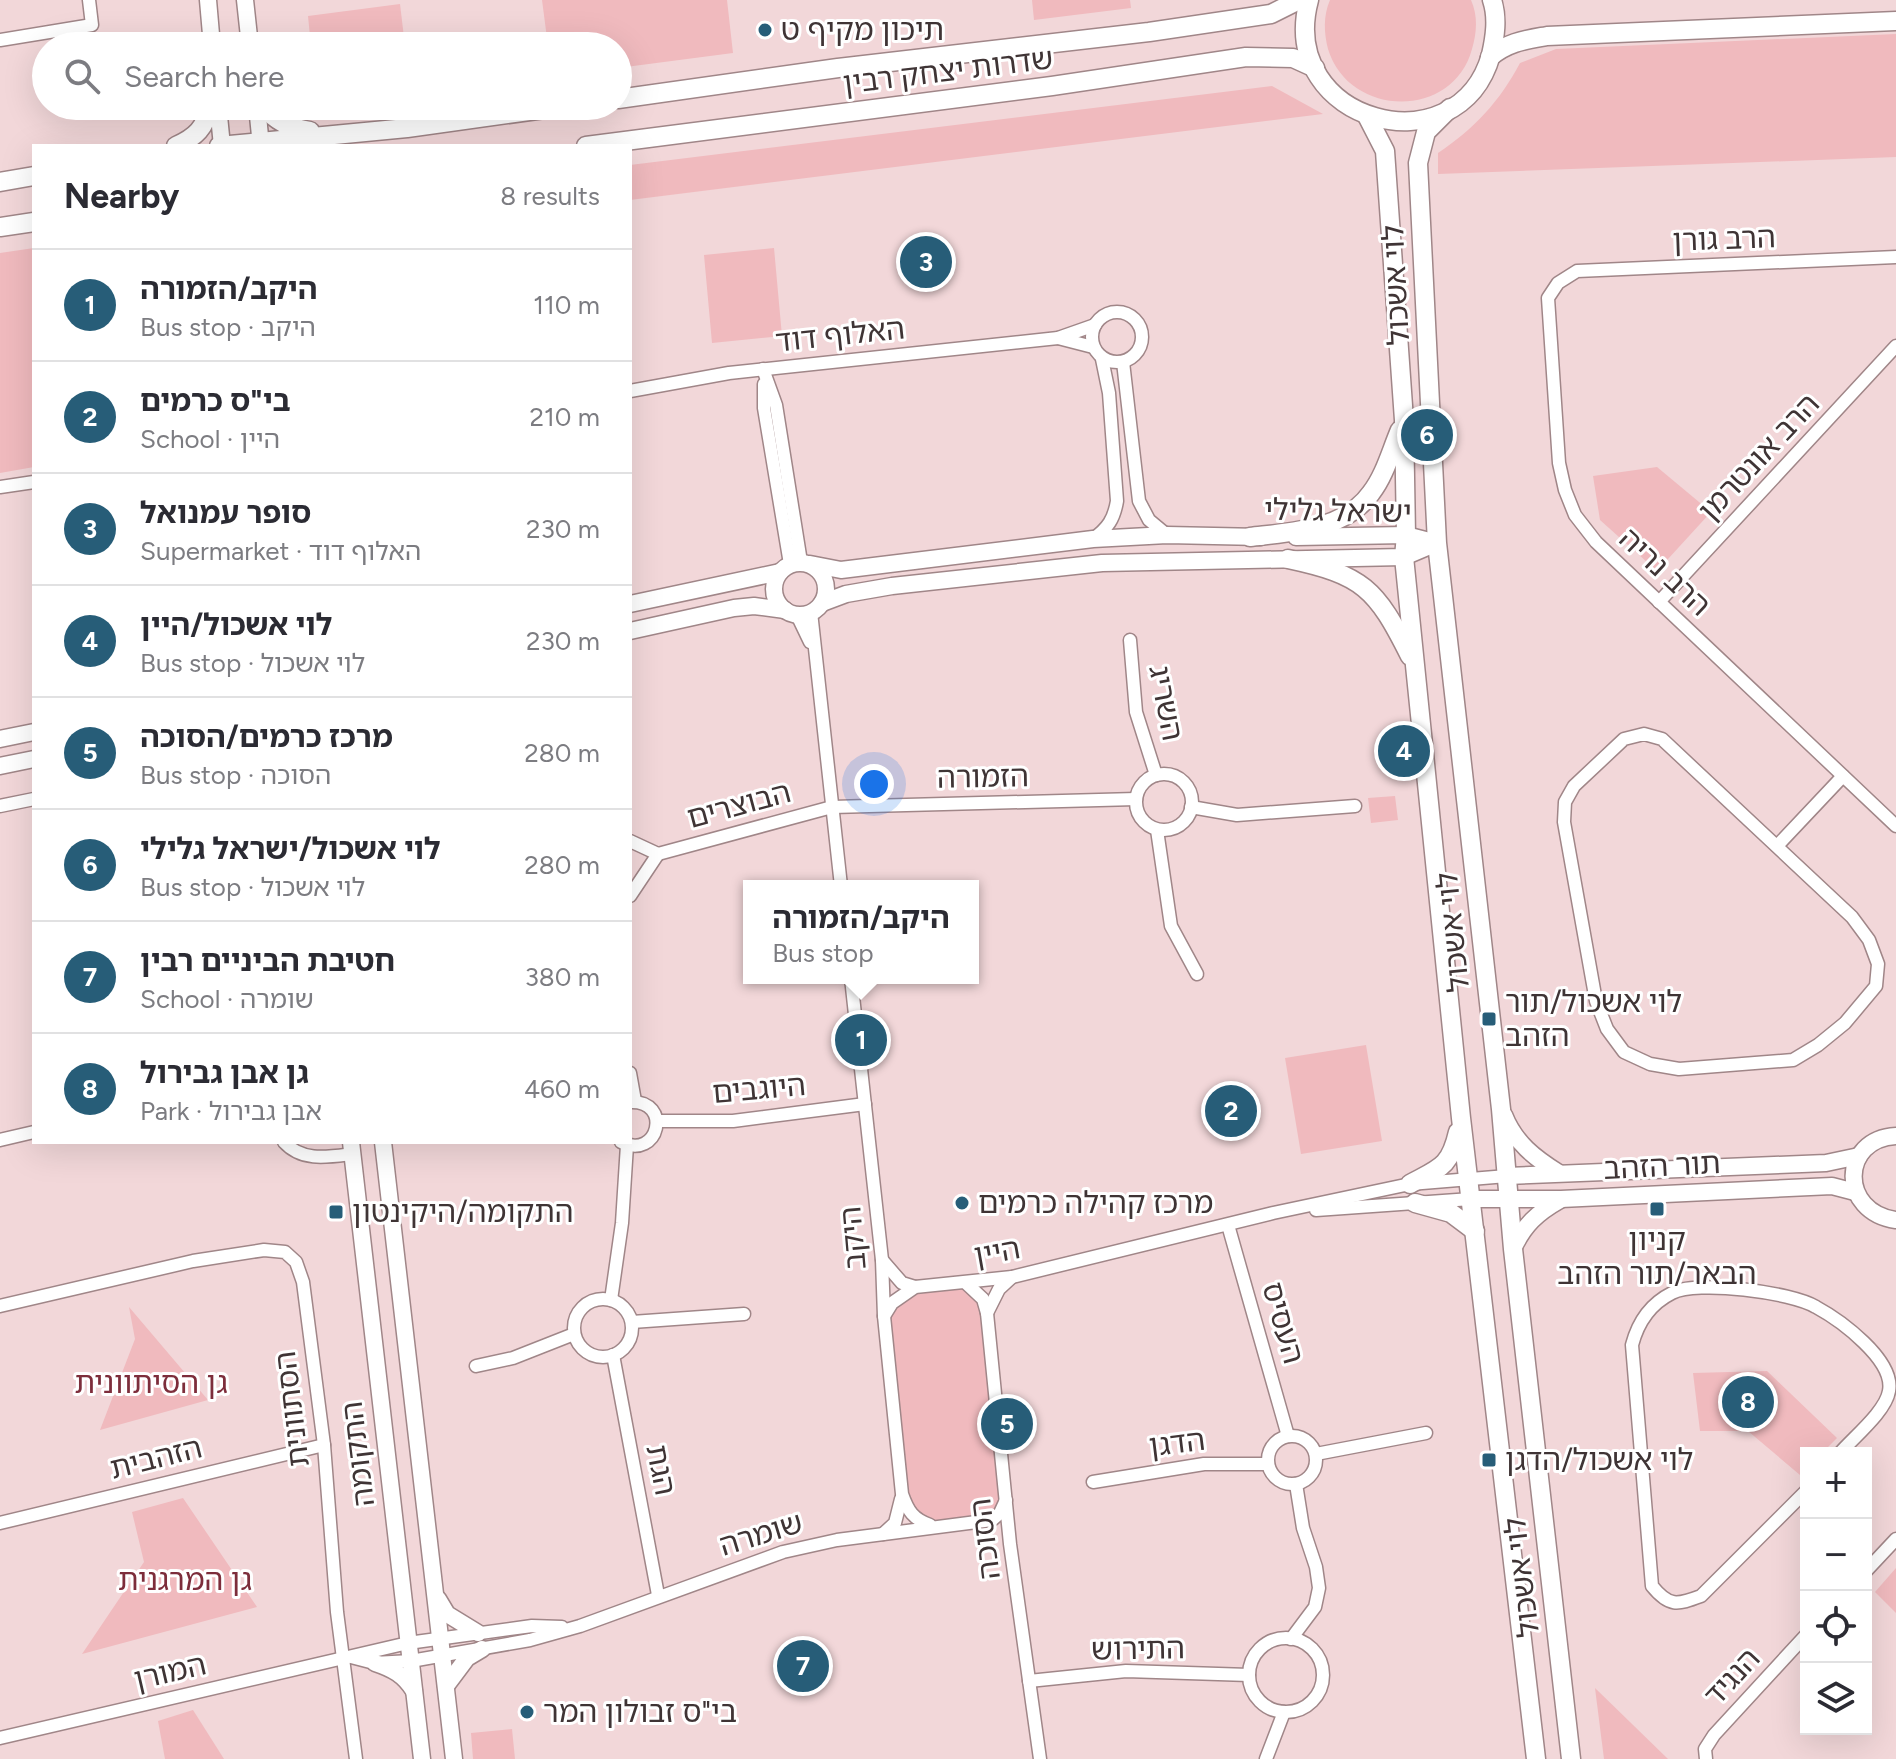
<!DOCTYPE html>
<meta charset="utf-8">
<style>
:root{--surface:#fff;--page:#f7f7f7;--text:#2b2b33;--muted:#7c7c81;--line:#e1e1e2;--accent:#275d78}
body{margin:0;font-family:Figtree,"Noto Sans Hebrew",sans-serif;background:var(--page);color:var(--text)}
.controls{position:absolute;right:24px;bottom:24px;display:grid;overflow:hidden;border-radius:0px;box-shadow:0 8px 32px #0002}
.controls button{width:72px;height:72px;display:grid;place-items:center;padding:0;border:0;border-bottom:2px solid var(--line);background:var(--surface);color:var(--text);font:40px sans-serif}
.you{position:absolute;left:874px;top:784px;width:28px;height:28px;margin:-20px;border:6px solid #fff;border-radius:50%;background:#1a73e8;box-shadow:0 0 0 12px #1a73e833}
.badge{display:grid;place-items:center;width:52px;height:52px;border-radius:50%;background:var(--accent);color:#fff;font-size:26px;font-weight:700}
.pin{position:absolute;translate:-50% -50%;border:4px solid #fff;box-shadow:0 2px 8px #0006}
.popup{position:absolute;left:743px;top:880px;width:236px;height:104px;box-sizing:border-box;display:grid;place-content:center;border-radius:0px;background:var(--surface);filter:drop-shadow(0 2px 6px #0005);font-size:26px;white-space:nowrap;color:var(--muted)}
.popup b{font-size:30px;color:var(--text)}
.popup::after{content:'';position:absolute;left:50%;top:100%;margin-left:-16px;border:16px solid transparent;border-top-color:var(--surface)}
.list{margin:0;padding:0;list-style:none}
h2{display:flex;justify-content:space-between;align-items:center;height:104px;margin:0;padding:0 32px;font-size:34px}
h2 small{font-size:26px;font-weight:400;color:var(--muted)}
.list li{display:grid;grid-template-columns:52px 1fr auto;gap:24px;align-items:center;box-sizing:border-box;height:112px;padding:0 32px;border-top:2px solid var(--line)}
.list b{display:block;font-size:30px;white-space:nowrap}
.list p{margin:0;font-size:26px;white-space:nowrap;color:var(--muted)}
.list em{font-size:26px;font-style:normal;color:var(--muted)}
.icon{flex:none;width:44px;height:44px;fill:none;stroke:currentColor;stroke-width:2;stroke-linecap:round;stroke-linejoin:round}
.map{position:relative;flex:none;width:1896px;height:1759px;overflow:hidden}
.search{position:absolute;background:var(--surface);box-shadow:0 8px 32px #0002;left:32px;top:32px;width:600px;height:88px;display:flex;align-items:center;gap:20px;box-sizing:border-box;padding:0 28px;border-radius:44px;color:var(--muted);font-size:30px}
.panel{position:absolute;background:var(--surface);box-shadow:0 8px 32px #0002;left:32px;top:144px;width:600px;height:1000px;border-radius:0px}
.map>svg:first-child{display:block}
</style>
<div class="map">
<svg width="1896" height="1759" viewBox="0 0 1896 1759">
<rect width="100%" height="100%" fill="#f2d7d9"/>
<g fill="#f0babe">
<polygon points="542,0 727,0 733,53 618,68 618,46 548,46"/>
<polygon points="1032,0 1130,0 1131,8 1034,20"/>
<path d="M1330,0h141c7,16 6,32 1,49 -19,71 -123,69 -144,0 -4,-16 -5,-33 2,-49z"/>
<polygon points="400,4 405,46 311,46 308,16"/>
<path d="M1896,34v123l-458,17v-21c36,-24 62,-52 82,-90l36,-14z"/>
<polygon points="1272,86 1323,114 630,200 630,165"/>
<polygon points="34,248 34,467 0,473 0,253"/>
<polygon points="774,248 782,336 712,343 704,255"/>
<polygon points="1657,467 1711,512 1657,571 1600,520 1593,476"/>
<polygon points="1395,796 1398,820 1371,823 1368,798"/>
<polygon points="1366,1045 1382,1141 1301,1154 1285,1058"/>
<polygon points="967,1284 983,1299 1006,1500 1000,1513 933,1526 908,1511 884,1316 900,1295"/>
<polygon points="129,1307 208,1400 100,1430 135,1339"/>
<polygon points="1767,1371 1837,1438 1822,1453 1806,1453 1806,1469 1800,1475 1748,1431 1700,1431 1693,1373"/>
<polygon points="183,1498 257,1607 82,1654 144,1562 132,1512"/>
<polygon points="1896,1568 1896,1613 1875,1592"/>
<polygon points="1595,1688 1668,1759 1604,1759"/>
<polygon points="193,1710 224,1759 165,1759 158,1721"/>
<polygon points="512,1729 515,1759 473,1759 471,1733"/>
</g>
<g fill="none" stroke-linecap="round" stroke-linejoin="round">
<g stroke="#a08688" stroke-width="15">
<g id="minor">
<polyline points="0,40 92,25 89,0"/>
<polyline points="1896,257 1577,271 1558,283 1548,298 1559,463 1565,490 1575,515 1596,542 1896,826"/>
<circle cx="1117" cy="337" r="25"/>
<polyline points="1058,338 1093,347"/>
<polyline points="1123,362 1139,501 1149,520 1167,535"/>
<polyline points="763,369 776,405 801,562"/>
<polyline points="764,384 764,408 790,564"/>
<polyline points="630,391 729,373 1058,338 1095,325"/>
<polyline points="0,487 34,482"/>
<path d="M1093,539c15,-11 21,-20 24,-38l-8,-108 -7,-34"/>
<polyline points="1659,602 1896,346"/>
<polyline points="811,612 841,886"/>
<polyline points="797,615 810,642"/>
<polyline points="1130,640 1136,712 1156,775"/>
<polygon points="1644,734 1662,739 1852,917 1869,940 1878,964 1876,986 1845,1023 1818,1045 1793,1060 1679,1069 1650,1064 1624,1052 1607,1029 1596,1001 1564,822 1565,802 1574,786 1624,739"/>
<circle cx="1164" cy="802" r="28"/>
<polyline points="0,806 34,799"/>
<polyline points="1191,807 1237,815 1355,806"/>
<polyline points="1157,830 1171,926 1197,974"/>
<polyline points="630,841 658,854"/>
<polyline points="1777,846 1843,776"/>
<polyline points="658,854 832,807 1136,799"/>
<polyline points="630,896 658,854"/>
<path d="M851,978l31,282 2,56 18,178c6,17 11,25 28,31"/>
<polyline points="630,1073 635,1101"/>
<polyline points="657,1121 733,1121 865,1104"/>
<polyline points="0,1140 34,1132"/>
<path d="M284,1142c18,20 44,15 68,12"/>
<path d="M621,1142c38,19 52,-42 9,-40"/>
<polyline points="1316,1210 1471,1199"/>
<polyline points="1228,1225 1288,1436"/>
<polyline points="882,1260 902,1283 915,1287"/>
<polyline points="967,1284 983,1299 987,1313 1010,1544 1040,1759"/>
<circle cx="603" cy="1328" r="29"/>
<polyline points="611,1300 622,1223 627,1145"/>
<polyline points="0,1306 193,1261 264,1250 285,1252 296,1262 303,1282 324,1445 337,1612 356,1759"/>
<polyline points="987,1313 999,1289 1012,1277"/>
<polyline points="884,1316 892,1303 915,1287 1012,1277 1273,1213 1410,1184 1507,1176"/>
<polyline points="632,1322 744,1314"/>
<polyline points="613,1355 658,1595"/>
<polyline points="476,1366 513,1358 574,1334"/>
<circle cx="1292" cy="1460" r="24"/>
<polyline points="1316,1454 1426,1433"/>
<polyline points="1093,1482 1204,1464 1268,1464"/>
<path d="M1806,1491l-105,105c-24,9 -32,11 -49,-10l-20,-241c6,-23 18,-41 40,-52 25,-13 119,-1 144,14 24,13 79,53 73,84 -3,20 -35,46 -49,62"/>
<polyline points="0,1523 324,1445"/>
<polyline points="883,1534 895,1523 901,1499"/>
<polyline points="1866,1571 1896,1539"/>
<circle cx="1286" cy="1675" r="37"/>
<polyline points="1291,1639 1315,1607 1319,1588 1316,1567 1303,1528 1296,1484"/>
<polyline points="351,1657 374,1663 411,1661 530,1640 580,1626 783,1552 837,1540 992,1520 1000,1513 1006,1500"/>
<polyline points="1029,1681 1126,1671 1249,1675"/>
<polyline points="0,1738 408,1643 532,1626 562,1627"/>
<polyline points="1266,1759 1284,1712"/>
<polyline points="1706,1759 1705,1749 1714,1735 1806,1635"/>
</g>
</g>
<g stroke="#a08688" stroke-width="19">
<g id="tertiary">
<polyline points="208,0 212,46"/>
<polyline points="245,0 250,46"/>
<polyline points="218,106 222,146"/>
<polyline points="257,106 261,146"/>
<polyline points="1296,537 1406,535 1437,543"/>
<circle cx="800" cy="589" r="26"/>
<polyline points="810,564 841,570 1093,539 1167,535 1261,537"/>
<polyline points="822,603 846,594 892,586 1102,563 1404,557 1437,543"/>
<polyline points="630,604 780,572"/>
<polyline points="630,631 734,608 754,606 785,610"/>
<polyline points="0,739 34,732"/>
<polyline points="0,766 34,759"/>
<path d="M1504,1115c11,28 31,43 55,58"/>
<path d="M1896,1136c-56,3 -57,76 0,84"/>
<polyline points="351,1142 422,1759"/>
<polyline points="383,1142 454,1759"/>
<polyline points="1507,1176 1826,1163 1859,1156"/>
<polyline points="1471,1199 1561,1199 1832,1186 1855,1192"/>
<path d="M1513,1249c11,-24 24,-36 47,-49"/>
<polyline points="438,1599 447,1614 478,1633"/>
<path d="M375,1663c18,6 29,12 39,28"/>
<polyline points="446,1686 467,1658 482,1649"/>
</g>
</g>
<g stroke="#a08688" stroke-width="21">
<g id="secondary">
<path d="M1309,0c-33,123 149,171 182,55 4,-18 7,-37 1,-55"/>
<path d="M1490,57c18,-15 35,-17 57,-21l349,-15"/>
<polyline points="618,99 838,68 1149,32 1271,14 1299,0"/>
<path d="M264,106c11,16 27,22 46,25"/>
<polyline points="1450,108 1426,132 1418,163 1437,543 1501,1109 1513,1249 1571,1759"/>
<polyline points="1367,116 1385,151 1404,420 1406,535 1404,557 1461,1118 1536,1759"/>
<path d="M176,146c20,-9 29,-18 34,-40"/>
<polyline points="219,146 407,128 566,106"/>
<polyline points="586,146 1052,86 1246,57 1293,58 1315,68"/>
<polyline points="0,182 34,176"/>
<polyline points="0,227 34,222"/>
<path d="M1250,537c42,-5 95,-7 121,-44 14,-18 20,-42 29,-63"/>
<path d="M1288,559c75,16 88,29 122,97"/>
<path d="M1410,1184c30,-16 40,-17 48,-52"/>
<polyline points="1415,1203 1451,1213 1475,1231"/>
</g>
</g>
<use href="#minor" stroke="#fff" stroke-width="12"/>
<use href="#tertiary" stroke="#fff" stroke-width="16"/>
<use href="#secondary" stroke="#fff" stroke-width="18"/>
</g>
<g fill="#275d78" stroke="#fff" stroke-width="3">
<circle cx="765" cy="30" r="8"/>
<rect x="1481" y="1011" width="16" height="16" rx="4"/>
<circle cx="962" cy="1203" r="8"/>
<rect x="1649" y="1201" width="16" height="16" rx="4"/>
<rect x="328" y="1204" width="16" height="16" rx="4"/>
<rect x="1481" y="1452" width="16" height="16" rx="4"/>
<circle cx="527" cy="1712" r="8"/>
</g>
<g text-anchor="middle" stroke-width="6" stroke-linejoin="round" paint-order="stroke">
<g font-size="30" fill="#3f3435" stroke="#fff" text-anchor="start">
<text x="781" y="40">תיכון מקיף ט</text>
<text x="1505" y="1012">לוי אשכול/תור<tspan x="1505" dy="34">הזהב</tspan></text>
<text x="978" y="1213">מרכז קהילה כרמים</text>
<text x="352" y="1222">התקומה/היקינטון</text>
<text x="1657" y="1250" text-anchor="middle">קניון<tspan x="1657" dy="34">הבאר/תור הזהב</tspan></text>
<text x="1505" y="1470">לוי אשכול/הדגן</text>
<text x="543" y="1722">בי"ס זבולון המר</text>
</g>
<g font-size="30" fill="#3f3435" stroke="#fff">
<text transform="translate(948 71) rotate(-7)" y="10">שדרות יצחק רבין</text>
<text transform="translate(1724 239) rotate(-2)" y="10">הרב גורן</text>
<text transform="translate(1396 285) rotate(-93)" y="10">לוי אשכול</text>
<text transform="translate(840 335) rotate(-6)" y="10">האלוף דוד</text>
<text transform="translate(1759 457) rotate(-47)" y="10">הרב אונטרמן</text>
<text transform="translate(1338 511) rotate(1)" y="10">ישראל גלילי</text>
<text transform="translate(1665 572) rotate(43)" y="10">הרב נריה</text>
<text transform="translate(1166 703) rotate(79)" y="10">השריג</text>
<text transform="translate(983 777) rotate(-1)" y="10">הזמורה</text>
<text transform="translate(739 805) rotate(-15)" y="10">הבוצרים</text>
<text transform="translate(1453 932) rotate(-96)" y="10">לוי אשכול</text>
<text transform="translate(759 1089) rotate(-5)" y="10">היוגבים</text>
<text transform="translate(1662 1166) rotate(-3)" y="10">תור הזהב</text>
<text transform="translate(853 1238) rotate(-95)" y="10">היקב</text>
<text transform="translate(997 1252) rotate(-10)" y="10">היין</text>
<text transform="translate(1283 1323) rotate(74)" y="10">העסיס</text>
<text transform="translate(292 1409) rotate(-97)" y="10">הסתוונית</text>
<text transform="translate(1177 1443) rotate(-7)" y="10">הדגן</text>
<text transform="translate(358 1454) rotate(-97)" y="10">התקומה</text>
<text transform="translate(156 1458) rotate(-14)" y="10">הזהבית</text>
<text transform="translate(661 1470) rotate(79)" y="10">הגת</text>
<text transform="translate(761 1534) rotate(-17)" y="10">שומרה</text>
<text transform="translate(985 1539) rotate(-97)" y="10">הסוכה</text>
<text transform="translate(1522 1577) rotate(-97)" y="10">לוי אשכול</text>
<text transform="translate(1138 1649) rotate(-1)" y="10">התירוש</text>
<text transform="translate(170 1672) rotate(-13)" y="10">המורן</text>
<text transform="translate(1732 1677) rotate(-47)" y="10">הנגיד</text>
</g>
<g font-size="30" fill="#7d2d3b" stroke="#fff">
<text x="151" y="1393">גן הסיתוונית</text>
<text x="185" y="1590">גן המרגנית</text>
</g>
</g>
</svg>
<div class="controls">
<button>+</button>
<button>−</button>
<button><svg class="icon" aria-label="locate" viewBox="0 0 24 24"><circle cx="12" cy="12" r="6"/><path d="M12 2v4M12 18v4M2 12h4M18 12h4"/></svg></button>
<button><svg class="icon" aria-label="layers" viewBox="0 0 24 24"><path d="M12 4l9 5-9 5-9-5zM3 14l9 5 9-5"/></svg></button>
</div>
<div class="you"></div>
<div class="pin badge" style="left:861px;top:1040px">1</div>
<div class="popup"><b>היקב/הזמורה</b>Bus stop</div>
<div class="pin badge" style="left:1231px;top:1111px">2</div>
<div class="pin badge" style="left:926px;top:262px">3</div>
<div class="pin badge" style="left:1404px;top:751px">4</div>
<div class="pin badge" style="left:1007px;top:1424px">5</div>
<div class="pin badge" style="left:1427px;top:435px">6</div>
<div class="pin badge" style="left:803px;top:1666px">7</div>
<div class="pin badge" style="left:1748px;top:1402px">8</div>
<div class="search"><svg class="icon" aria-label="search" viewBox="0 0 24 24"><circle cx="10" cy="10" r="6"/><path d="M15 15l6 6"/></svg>Search here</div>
<section class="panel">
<h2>Nearby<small>8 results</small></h2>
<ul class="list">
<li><span class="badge">1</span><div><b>היקב/הזמורה</b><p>Bus stop · היקב</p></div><em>110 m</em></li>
<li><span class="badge">2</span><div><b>בי&quot;ס כרמים</b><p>School · היין</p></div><em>210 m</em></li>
<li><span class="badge">3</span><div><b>סופר עמנואל</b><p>Supermarket · האלוף דוד</p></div><em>230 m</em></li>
<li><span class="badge">4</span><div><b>לוי אשכול/היין</b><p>Bus stop · לוי אשכול</p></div><em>230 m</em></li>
<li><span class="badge">5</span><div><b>מרכז כרמים/הסוכה</b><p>Bus stop · הסוכה</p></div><em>280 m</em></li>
<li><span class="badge">6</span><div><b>לוי אשכול/ישראל גלילי</b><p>Bus stop · לוי אשכול</p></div><em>280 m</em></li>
<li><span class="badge">7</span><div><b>חטיבת הביניים רבין</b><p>School · שומרה</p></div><em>380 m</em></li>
<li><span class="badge">8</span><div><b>גן אבן גבירול</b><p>Park · אבן גבירול</p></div><em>460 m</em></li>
</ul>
</section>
</div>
